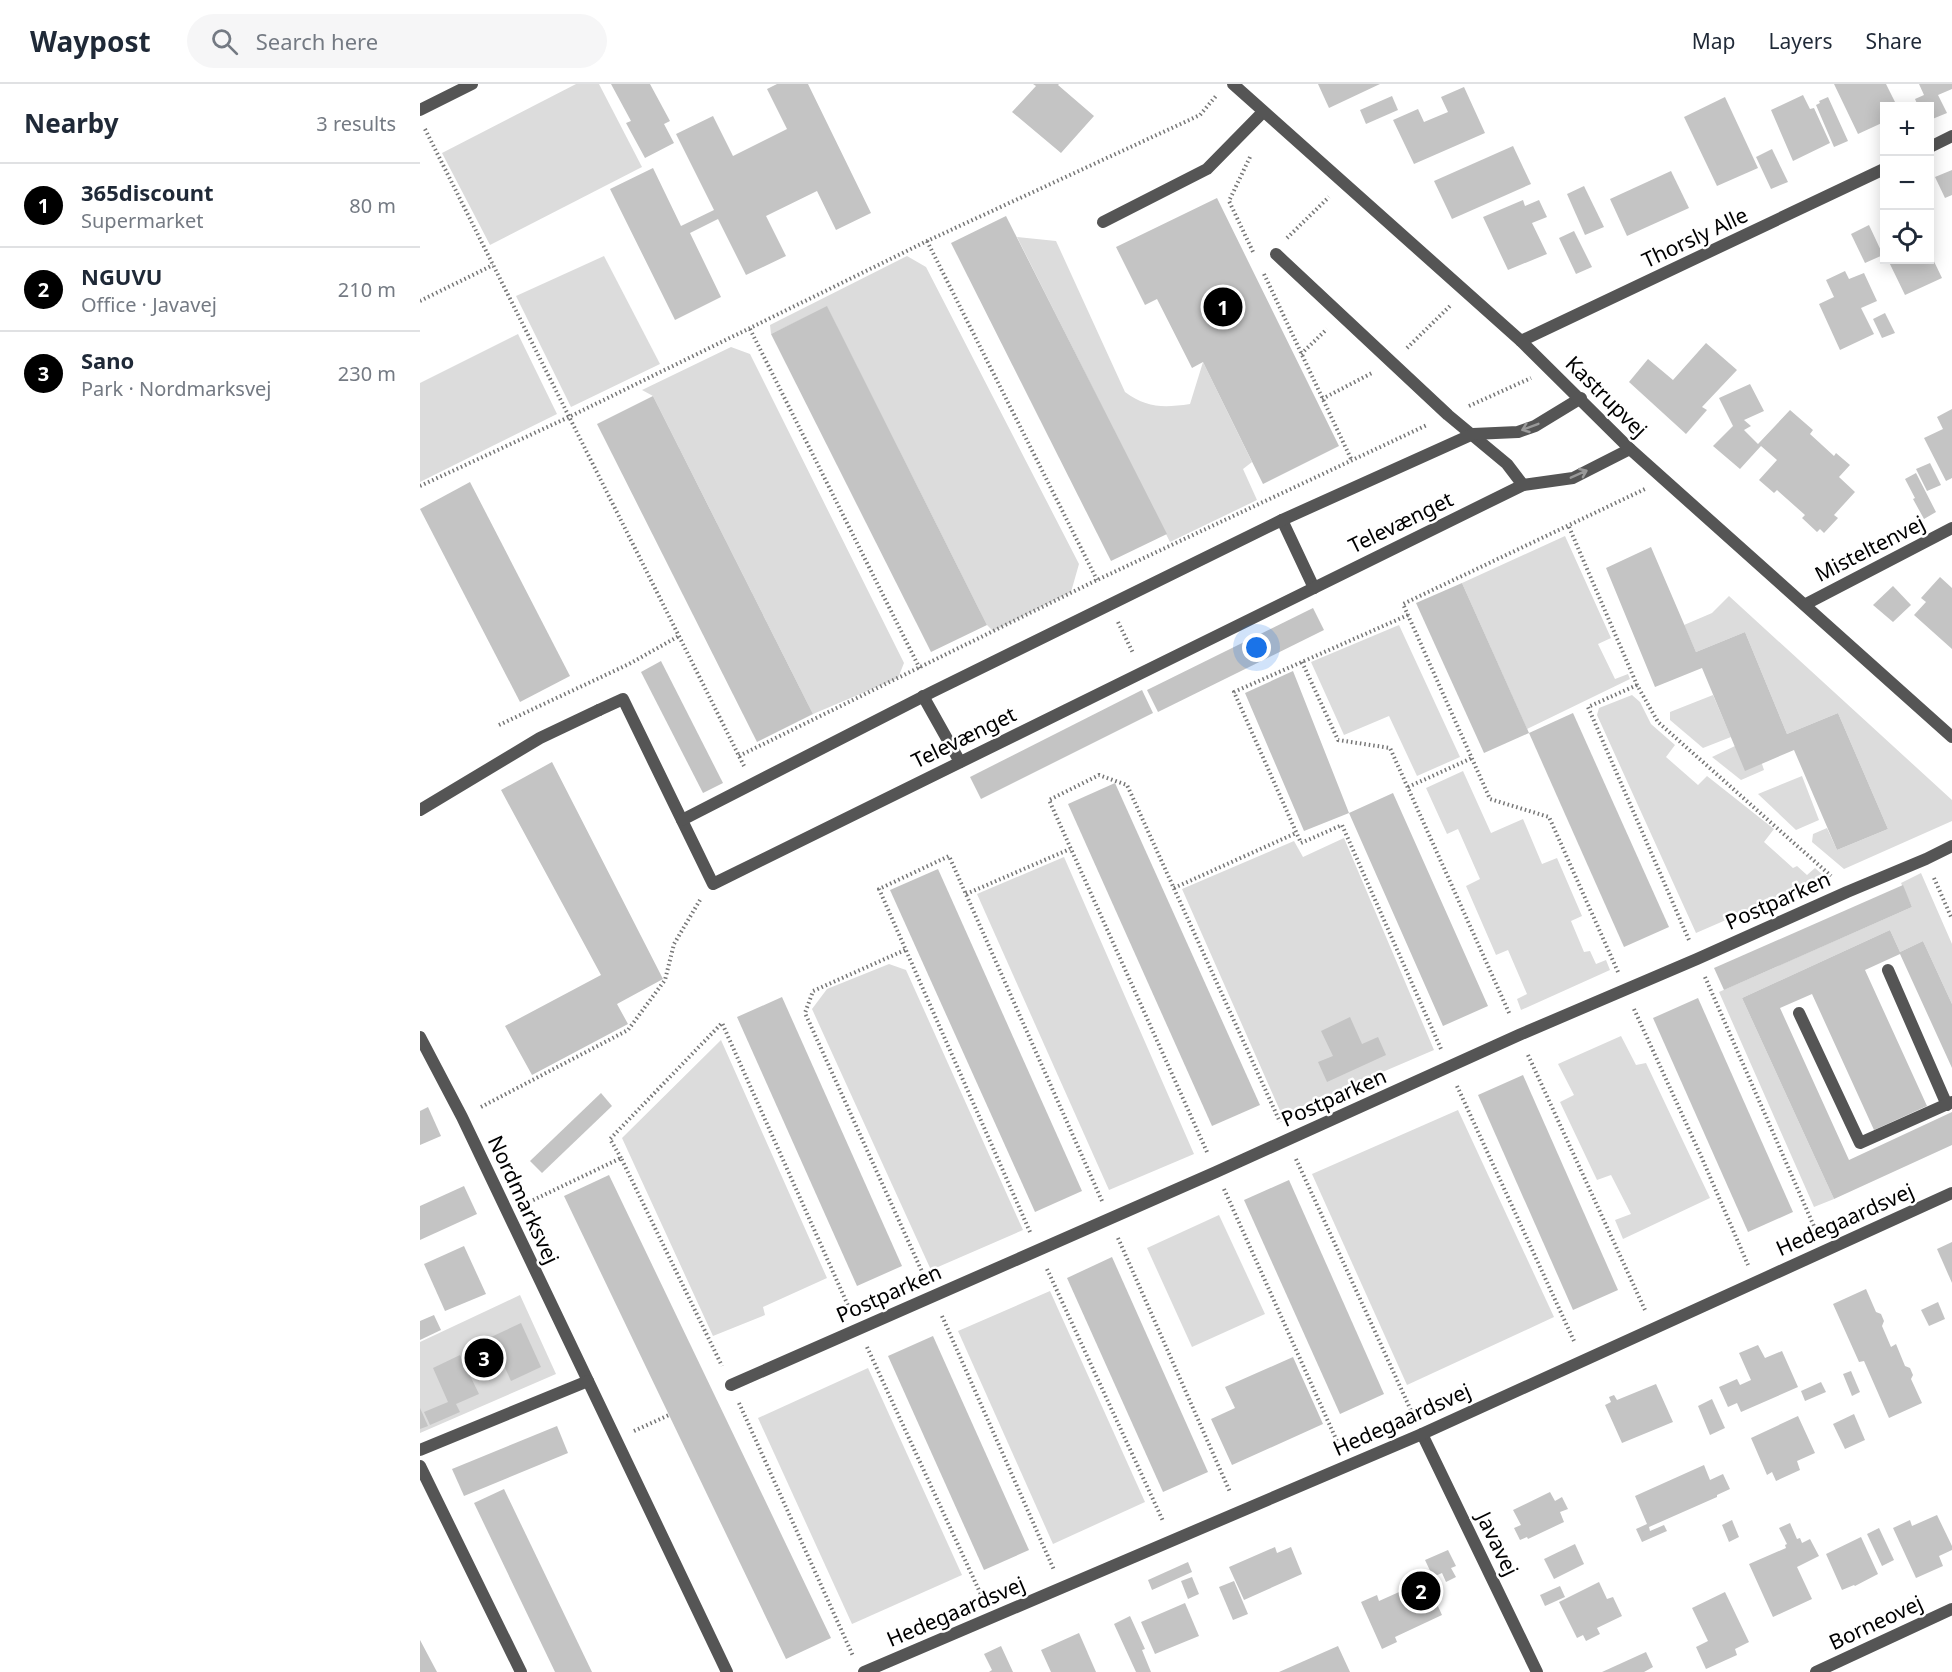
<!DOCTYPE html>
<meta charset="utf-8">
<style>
:root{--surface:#fff;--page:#f6f6f7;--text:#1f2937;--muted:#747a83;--line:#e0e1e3;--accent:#000}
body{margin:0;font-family:"Noto Sans",sans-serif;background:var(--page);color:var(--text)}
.controls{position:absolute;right:18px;top:18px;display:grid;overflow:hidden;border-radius:0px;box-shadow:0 3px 15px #0003}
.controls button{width:54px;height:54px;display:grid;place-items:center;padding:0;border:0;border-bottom:2px solid var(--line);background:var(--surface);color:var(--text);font:30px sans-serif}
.you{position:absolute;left:837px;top:564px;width:21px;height:21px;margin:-15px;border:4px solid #fff;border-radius:50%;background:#1a73e8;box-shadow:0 0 0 9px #1a73e833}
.badge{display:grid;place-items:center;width:39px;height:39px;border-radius:50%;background:var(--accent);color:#fff;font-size:20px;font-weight:700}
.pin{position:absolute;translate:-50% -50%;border:3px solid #fff;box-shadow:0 2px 6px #0006}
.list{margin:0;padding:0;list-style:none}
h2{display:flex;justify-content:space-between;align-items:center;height:78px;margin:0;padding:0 24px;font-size:26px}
h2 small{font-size:20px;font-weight:400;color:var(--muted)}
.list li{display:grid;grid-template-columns:39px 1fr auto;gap:18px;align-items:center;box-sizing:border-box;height:84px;padding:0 24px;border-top:2px solid var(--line)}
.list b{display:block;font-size:22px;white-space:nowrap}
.list p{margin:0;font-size:20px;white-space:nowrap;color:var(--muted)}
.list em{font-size:20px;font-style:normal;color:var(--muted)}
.icon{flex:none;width:33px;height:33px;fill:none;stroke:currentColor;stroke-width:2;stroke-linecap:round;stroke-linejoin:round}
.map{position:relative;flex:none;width:1532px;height:1588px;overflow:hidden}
header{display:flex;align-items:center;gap:36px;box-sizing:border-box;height:84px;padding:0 30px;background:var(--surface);border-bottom:2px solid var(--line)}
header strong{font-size:28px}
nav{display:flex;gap:33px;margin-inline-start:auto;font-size:21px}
.search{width:420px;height:54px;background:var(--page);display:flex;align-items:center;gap:15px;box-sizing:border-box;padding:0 21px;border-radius:33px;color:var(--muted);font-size:22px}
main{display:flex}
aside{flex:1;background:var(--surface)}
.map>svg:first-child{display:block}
</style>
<header>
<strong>Waypost</strong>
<div class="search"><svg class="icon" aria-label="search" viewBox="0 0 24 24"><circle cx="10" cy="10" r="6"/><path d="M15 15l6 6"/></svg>Search here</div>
<nav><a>Map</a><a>Layers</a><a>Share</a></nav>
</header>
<main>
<aside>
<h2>Nearby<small>3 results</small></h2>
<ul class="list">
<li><span class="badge">1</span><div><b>365discount</b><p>Supermarket</p></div><em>80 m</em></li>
<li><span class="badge">2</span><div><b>NGUVU</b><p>Office · Javavej</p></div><em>210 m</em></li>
<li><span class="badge">3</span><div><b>Sano</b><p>Park · Nordmarksvej</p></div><em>230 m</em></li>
</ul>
</aside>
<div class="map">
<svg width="1532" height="1588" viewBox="0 0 1532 1588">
<rect width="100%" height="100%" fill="#fff"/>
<g fill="#dcdcdc">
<polygon points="156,0 179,0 222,83 70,161 22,69"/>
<path d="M597,153l39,4 69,151c22,16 38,16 65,12l13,-42 49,100 -9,7 14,31 -87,42z"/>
<polygon points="184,172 240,280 151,323 96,212"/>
<polygon points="487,172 506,183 659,480 651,508 573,547 567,541 407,223 351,250 350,241"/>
<polygon points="98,250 137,330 0,398 0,299"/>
<polygon points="311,263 330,270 484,579 478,594 393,630 233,312 222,306"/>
<polygon points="1145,452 1191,554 1178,560 1195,595 1208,590 1210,595 1107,645 1042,499"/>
<polygon points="1309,512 1532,716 1532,737 1424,785 1392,758 1393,750 1407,744 1417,766 1468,745 1418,629 1367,650 1325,548 1276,568 1264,541 1292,529"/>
<polygon points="979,541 1040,673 997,692 969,632 924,651 891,578"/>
<polygon points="1212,611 1220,618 1231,640 1255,661 1246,673 1278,701 1287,692 1354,745 1344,758 1373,784 1377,782 1387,791 1395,784 1405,793 1276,849 1177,631 1179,624"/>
<polygon points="1293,611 1311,653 1283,664 1250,636 1250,628"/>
<polygon points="1315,662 1342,680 1344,686 1321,696 1292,673"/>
<polygon points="1043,687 1071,749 1103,735 1122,780 1137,774 1162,832 1151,837 1164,868 1170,867 1176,880 1186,876 1190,886 1101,926 1097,915 1107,910 1088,866 1076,871 1046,802 1060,795 1038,745 1027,750 1006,704"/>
<polygon points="1382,692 1399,736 1376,746 1338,710"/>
<polygon points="924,754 1014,966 862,1031 762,805 874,757 883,773"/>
<polygon points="644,773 774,1070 689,1106 557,810"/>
<polygon points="1501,789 1532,860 1532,920 1503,857 1480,868 1470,846 1322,914 1414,1115 1394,1123 1299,908 1492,823 1481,799"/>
<polygon points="469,880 486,886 603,1146 511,1186 392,925 407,905"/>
<polygon points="1201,952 1216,981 1226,979 1290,1114 1203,1155 1195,1136 1211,1130 1191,1091 1177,1096 1140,1018 1154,1011 1138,980"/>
<polygon points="301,956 407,1194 343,1223 345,1231 293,1252 202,1054"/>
<polygon points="1038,1026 1134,1233 987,1301 892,1090"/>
<polygon points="799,1131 845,1230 772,1263 727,1164"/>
<polygon points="630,1207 725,1418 633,1460 538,1247"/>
<polygon points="100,1211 136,1290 0,1349 0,1258"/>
<polygon points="448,1284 542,1491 432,1540 338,1334"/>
</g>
<g fill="#c4c4c4">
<polygon points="191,0 230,0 250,37 244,40 254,59 225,74 206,39 211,37"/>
<polygon points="357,0 388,0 451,129 416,146 397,107 346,132 366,172 326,191 298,135 270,149 301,213 255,236 190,105 233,84 261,142 294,126 256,50 293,32 313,72 367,45 347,5"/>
<polygon points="613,0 639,0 638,1 674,32 641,69 592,28 616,2"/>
<polygon points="898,0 960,0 909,24"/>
<polygon points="1414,0 1466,0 1477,22 1464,22 1464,38 1438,50"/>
<polygon points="1499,0 1532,0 1532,5 1518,11 1527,29 1510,36 1510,22 1498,22 1495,15 1504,11"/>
<polygon points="1044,3 1065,49 994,80 973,36 998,25 1004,38 1028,28 1021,13"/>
<polygon points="1383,11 1390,25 1394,24 1410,59 1373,77 1351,26"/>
<polygon points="972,12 978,26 946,40 940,26"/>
<polygon points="1305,13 1338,84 1297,102 1264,33"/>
<polygon points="1408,13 1428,57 1414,63 1396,21 1400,19 1399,17"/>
<polygon points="1093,62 1111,100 1032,135 1014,97"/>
<polygon points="1352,65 1368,98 1351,105 1336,73"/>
<polygon points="1532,86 1532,111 1525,114 1515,93"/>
<polygon points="1251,87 1269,124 1207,152 1190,115"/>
<polygon points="1164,102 1184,143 1165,151 1147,110"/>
<polygon points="797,114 919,362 843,400 783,278 772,284 737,215 725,221 696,163"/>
<polygon points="1103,116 1105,122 1119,116 1127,133 1112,139 1127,170 1088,186 1063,133"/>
<polygon points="586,132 747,450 691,477 531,159"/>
<polygon points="1449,141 1463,171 1445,179 1431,150"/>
<polygon points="1154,147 1172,183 1156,190 1139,154"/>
<polygon points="1510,169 1522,194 1485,211 1468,176 1510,176"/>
<polygon points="1425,187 1429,195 1444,189 1457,217 1441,224 1454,250 1420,266 1399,220 1414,213 1406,196"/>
<polygon points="407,222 567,541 511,568 351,250"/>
<polygon points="1465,229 1475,249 1462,254 1453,235"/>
<polygon points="1286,259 1317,286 1282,323 1287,326 1266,350 1209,298 1228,275 1253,296"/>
<polygon points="1330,300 1344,327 1324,336 1331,342 1324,346 1338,360 1370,326 1393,346 1390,350 1414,372 1416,369 1430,381 1419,393 1435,408 1414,431 1418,434 1404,449 1400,445 1397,448 1382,434 1385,431 1357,406 1354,409 1339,396 1357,376 1341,362 1320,385 1293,362 1313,342 1299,314"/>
<polygon points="233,312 393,630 337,658 177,340"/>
<polygon points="1532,325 1532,394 1526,397 1504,354 1523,345 1517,333"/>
<polygon points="1510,379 1521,401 1507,407 1496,385"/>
<polygon points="1496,389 1516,428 1504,435 1493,415 1495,414 1485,395"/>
<polygon points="50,398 150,592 100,618 0,425"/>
<polygon points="1231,463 1276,568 1325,548 1367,650 1418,629 1468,745 1417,766 1374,666 1325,687 1282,584 1235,603 1186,484"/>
<polygon points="1520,493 1532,504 1532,565 1494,531 1506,518 1501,514"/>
<polygon points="1042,499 1109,649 1064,669 996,519"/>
<polygon points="1473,502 1491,521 1473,538 1453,521"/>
<polygon points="893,524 904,546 738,628 727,606"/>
<polygon points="241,577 303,699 283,709 221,588"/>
<polygon points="873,587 929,729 973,709 1068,922 1023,942 929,729 884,747 825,609"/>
<polygon points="722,606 733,629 561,715 550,693"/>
<polygon points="1153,629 1249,843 1204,863 1109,649"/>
<polygon points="132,678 243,895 197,920 208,940 112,991 85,942 181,891 81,706"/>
<polygon points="695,699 840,1021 792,1042 648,720"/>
<polygon points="518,785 662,1107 615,1128 470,806"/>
<polygon points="1483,801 1492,823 1304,906 1294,884"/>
<polygon points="1470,846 1480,868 1503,857 1532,920 1532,984 1480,870 1445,886 1507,1022 1454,1046 1392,910 1360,924 1429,1076 1532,1028 1532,1061 1414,1115 1322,914"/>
<polygon points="362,913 482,1182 437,1202 317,933"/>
<polygon points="1278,914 1373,1128 1328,1148 1233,934"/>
<polygon points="930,933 942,960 958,953 966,971 907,998 898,978 913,972 901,947"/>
<polygon points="1103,991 1198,1206 1153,1226 1058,1011"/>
<polygon points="181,1009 192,1022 122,1089 110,1077"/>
<polygon points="8,1023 21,1052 0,1061 0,1027"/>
<polygon points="189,1091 411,1554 366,1575 144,1112"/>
<polygon points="869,1096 964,1310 920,1330 824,1116"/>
<polygon points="44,1102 57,1130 0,1156 0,1122"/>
<polygon points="1532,1158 1532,1199 1517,1165"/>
<polygon points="44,1162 66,1210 25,1227 4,1180"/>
<polygon points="692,1173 788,1388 743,1408 647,1194"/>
<polygon points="1446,1205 1456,1228 1461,1230 1464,1237 1462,1242 1471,1263 1476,1260 1485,1282 1490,1284 1493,1291 1491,1295 1502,1319 1469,1334 1444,1277 1439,1278 1413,1220"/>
<polygon points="1518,1218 1525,1235 1509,1242 1501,1226"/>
<polygon points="14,1231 21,1246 0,1256 0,1237"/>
<polygon points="101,1239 121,1283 91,1297 71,1253"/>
<polygon points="513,1252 609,1466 564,1486 468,1272"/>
<polygon points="1338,1261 1345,1274 1362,1267 1378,1303 1321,1328 1317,1319 1308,1323 1299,1303 1317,1295 1320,1301 1331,1296 1319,1269"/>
<polygon points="40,1271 59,1310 36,1320 40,1328 10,1341 4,1328 28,1318 13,1284"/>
<polygon points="873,1273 903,1340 812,1381 791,1335 815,1324 805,1303"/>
<polygon points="1431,1287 1440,1308 1432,1312 1423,1290"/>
<polygon points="1401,1298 1406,1308 1385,1317 1381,1307"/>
<polygon points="1236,1300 1253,1338 1202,1359 1185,1321 1191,1318 1189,1313 1194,1311 1197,1316"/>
<polygon points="1292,1315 1305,1344 1290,1351 1278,1322"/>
<polygon points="0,1324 8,1342 0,1345"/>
<polygon points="1434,1330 1445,1356 1425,1365 1413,1340"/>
<polygon points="1378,1332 1395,1369 1377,1377 1380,1386 1356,1397 1352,1388 1347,1391 1331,1354"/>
<polygon points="137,1342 148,1369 44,1412 32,1385"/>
<polygon points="1284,1381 1290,1396 1303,1390 1310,1405 1297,1411 1297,1413 1229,1443 1230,1447 1244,1441 1247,1447 1222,1458 1216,1445 1227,1440 1215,1412"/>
<polygon points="84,1405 172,1588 135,1588 54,1419"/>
<polygon points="1130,1408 1135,1417 1142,1413 1148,1425 1140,1428 1144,1438 1108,1455 1107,1453 1100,1456 1094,1444 1101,1441 1093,1426"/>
<polygon points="1517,1431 1532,1462 1532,1466 1519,1472 1523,1482 1496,1494 1473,1444 1490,1436 1492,1442"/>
<polygon points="1312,1436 1319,1453 1309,1458 1302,1441"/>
<polygon points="1370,1439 1377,1455 1380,1454 1382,1459 1390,1455 1399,1472 1377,1483 1392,1515 1353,1533 1329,1480 1366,1464 1365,1461 1367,1460 1359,1444"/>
<polygon points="1459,1444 1474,1476 1462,1482 1447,1450"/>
<polygon points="1441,1453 1458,1490 1435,1502 1434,1501 1422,1506 1406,1470"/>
<polygon points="1155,1460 1164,1480 1134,1495 1124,1475"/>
<polygon points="855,1463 857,1469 871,1463 882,1490 824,1516 809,1483"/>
<polygon points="1028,1466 1036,1482 1031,1484 1036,1493 1026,1498 1022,1489 1013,1493 1005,1476"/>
<polygon points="768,1478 772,1488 732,1506 728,1496"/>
<polygon points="772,1493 779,1510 768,1515 761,1497"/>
<polygon points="1006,1496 1022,1531 975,1553 977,1558 962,1565 941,1518 957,1511 959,1517"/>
<polygon points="814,1497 828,1530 813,1536 799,1503"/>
<polygon points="1179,1498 1187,1515 1193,1513 1202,1532 1177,1544 1180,1550 1166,1557 1163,1551 1157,1554 1139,1518"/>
<polygon points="1140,1502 1145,1513 1125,1522 1120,1511"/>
<polygon points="1305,1508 1329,1558 1315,1565 1317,1571 1286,1585 1276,1563 1288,1557 1272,1524"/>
<polygon points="765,1519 779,1552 735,1570 721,1538"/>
<polygon points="710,1532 725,1565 722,1566 731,1588 716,1588 694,1540"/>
<polygon points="659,1549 676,1588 631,1588 621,1566"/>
<polygon points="0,1556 17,1588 0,1588"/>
<polygon points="581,1562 593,1588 569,1588 572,1586 564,1570"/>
<polygon points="918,1562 930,1588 859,1588"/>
<polygon points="1226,1568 1233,1583 1224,1588 1182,1588"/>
</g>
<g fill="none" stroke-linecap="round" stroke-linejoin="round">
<g stroke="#777" stroke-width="4" stroke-dasharray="1.5 3" stroke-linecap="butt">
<polyline points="5,45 324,682"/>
<polyline points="830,73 809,117 834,170"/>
<polyline points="867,154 909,113"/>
<polyline points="507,157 677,496"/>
<polyline points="844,190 932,377"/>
<polyline points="0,217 73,181"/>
<polyline points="330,245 500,585"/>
<polyline points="987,264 1031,221"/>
<polyline points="881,270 907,245"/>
<polyline points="902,315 952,289"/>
<polyline points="1049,322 1111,294"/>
<polyline points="0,402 149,333 507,157 780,31 796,12"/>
<polyline points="1149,443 1217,601 1238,638 1411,792"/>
<polyline points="988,531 814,608 881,759 922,741 1021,965"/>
<polyline points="698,538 713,569"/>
<polyline points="882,578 918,656 970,664 1090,931"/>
<polyline points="1217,601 1168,623 1269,856"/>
<polyline points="79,641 209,580 259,552"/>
<polyline points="319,672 677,496 1007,341"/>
<polyline points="988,703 1052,674"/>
<polyline points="1514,794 1532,835"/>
<polyline points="754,804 876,749"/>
<polyline points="546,810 650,765"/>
<polyline points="485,866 393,907 385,929 504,1192"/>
<polyline points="1198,888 1129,733 1070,715 983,520 1225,405"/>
<polyline points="1285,893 1396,1147"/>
<polyline points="1214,925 1281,1072 1328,1181"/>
<polyline points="1108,971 1225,1226"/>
<polyline points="1037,1002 1154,1257"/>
<polyline points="61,1023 208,946 245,896 254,860 280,816"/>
<polyline points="787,1068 629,716 679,691 707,701 860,1038"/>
<polyline points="201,1074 190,1055 302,939 430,1226"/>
<polyline points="876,1075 994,1333"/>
<polyline points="804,1105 920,1364"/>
<polyline points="105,1120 201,1074 302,1282"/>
<polyline points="610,1148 459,805 529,772 682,1117"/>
<polyline points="698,1154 810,1408"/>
<polyline points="627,1185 743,1437"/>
<polyline points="522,1232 634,1486"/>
<polyline points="447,1263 563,1515"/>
<polyline points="319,1319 433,1572"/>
<polyline points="214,1347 249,1331"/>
</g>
<g stroke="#555" stroke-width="12">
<polyline points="683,138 787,85 843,28"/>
<polyline points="856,170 1028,331 1087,380 1103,401"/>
<polyline points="862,436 894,504"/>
<polyline points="503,612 540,678"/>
<polyline points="179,626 203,615 293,800 1103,401 1153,394 1210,365"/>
<polyline points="262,736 512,608 862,436 1053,350 1098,348 1115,342 1161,314"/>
<polyline points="1468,886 1527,1021"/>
<polyline points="1379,929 1440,1059 1532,1018"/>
</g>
<g stroke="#555" stroke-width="12">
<polyline points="0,26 52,0"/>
<polyline points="1510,63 1532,52"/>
<polyline points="1101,257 1464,85"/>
<polyline points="1386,520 1532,444"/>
<polyline points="0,726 120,654 179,626"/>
<polyline points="0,953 42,1033 307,1588"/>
<polyline points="311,1301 796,1088 1099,951 1277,875 1427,808 1506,775 1532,762"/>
<polyline points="1002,1350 1117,1588"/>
<polyline points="0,1366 168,1297"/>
<polyline points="0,1382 101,1588"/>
<polyline points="444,1588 1002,1350 1532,1109"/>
<polyline points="1396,1588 1532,1525"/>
</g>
<polyline stroke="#555" stroke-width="12" points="813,0 1101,257 1210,365 1532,653"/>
</g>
<defs><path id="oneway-shaft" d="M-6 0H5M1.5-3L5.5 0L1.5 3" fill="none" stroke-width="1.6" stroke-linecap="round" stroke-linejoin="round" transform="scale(1.5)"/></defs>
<g stroke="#999">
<use href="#oneway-shaft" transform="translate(1110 343) rotate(159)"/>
<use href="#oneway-shaft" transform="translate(1159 390) rotate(-24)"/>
</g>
<g text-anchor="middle" stroke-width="5" stroke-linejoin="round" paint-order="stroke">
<g font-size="21" fill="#000" stroke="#fff">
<text transform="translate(1275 154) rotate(-25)" y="7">Thorsly Alle</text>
<text transform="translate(1186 313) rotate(45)" y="7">Kastrupvej</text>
<text transform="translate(981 439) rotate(-26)" y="7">Televænget</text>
<text transform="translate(1450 465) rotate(-27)" y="7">Misteltenvej</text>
<text transform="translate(544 654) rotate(-26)" y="7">Televænget</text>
<text transform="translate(1358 817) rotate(-24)" y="7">Postparken</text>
<text transform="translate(914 1014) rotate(-24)" y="7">Postparken</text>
<text transform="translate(103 1116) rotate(65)" y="7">Nordmarksvej</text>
<text transform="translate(1425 1136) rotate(-24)" y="7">Hedegaardsvej</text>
<text transform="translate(469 1210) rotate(-24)" y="7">Postparken</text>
<text transform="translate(982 1336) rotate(-24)" y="7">Hedegaardsvej</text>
<text transform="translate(1077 1460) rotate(64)" y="7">Javavej</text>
<text transform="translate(536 1528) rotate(-23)" y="7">Hedegaardsvej</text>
<text transform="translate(1456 1539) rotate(-25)" y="7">Borneovej</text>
</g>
</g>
</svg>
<div class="controls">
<button>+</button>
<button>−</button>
<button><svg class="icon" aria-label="locate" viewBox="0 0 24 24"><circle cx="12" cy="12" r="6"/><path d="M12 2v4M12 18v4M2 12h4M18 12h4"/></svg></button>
</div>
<div class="you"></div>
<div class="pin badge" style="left:803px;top:223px">1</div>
<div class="pin badge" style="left:1001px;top:1507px">2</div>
<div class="pin badge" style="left:64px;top:1274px">3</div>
</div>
</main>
